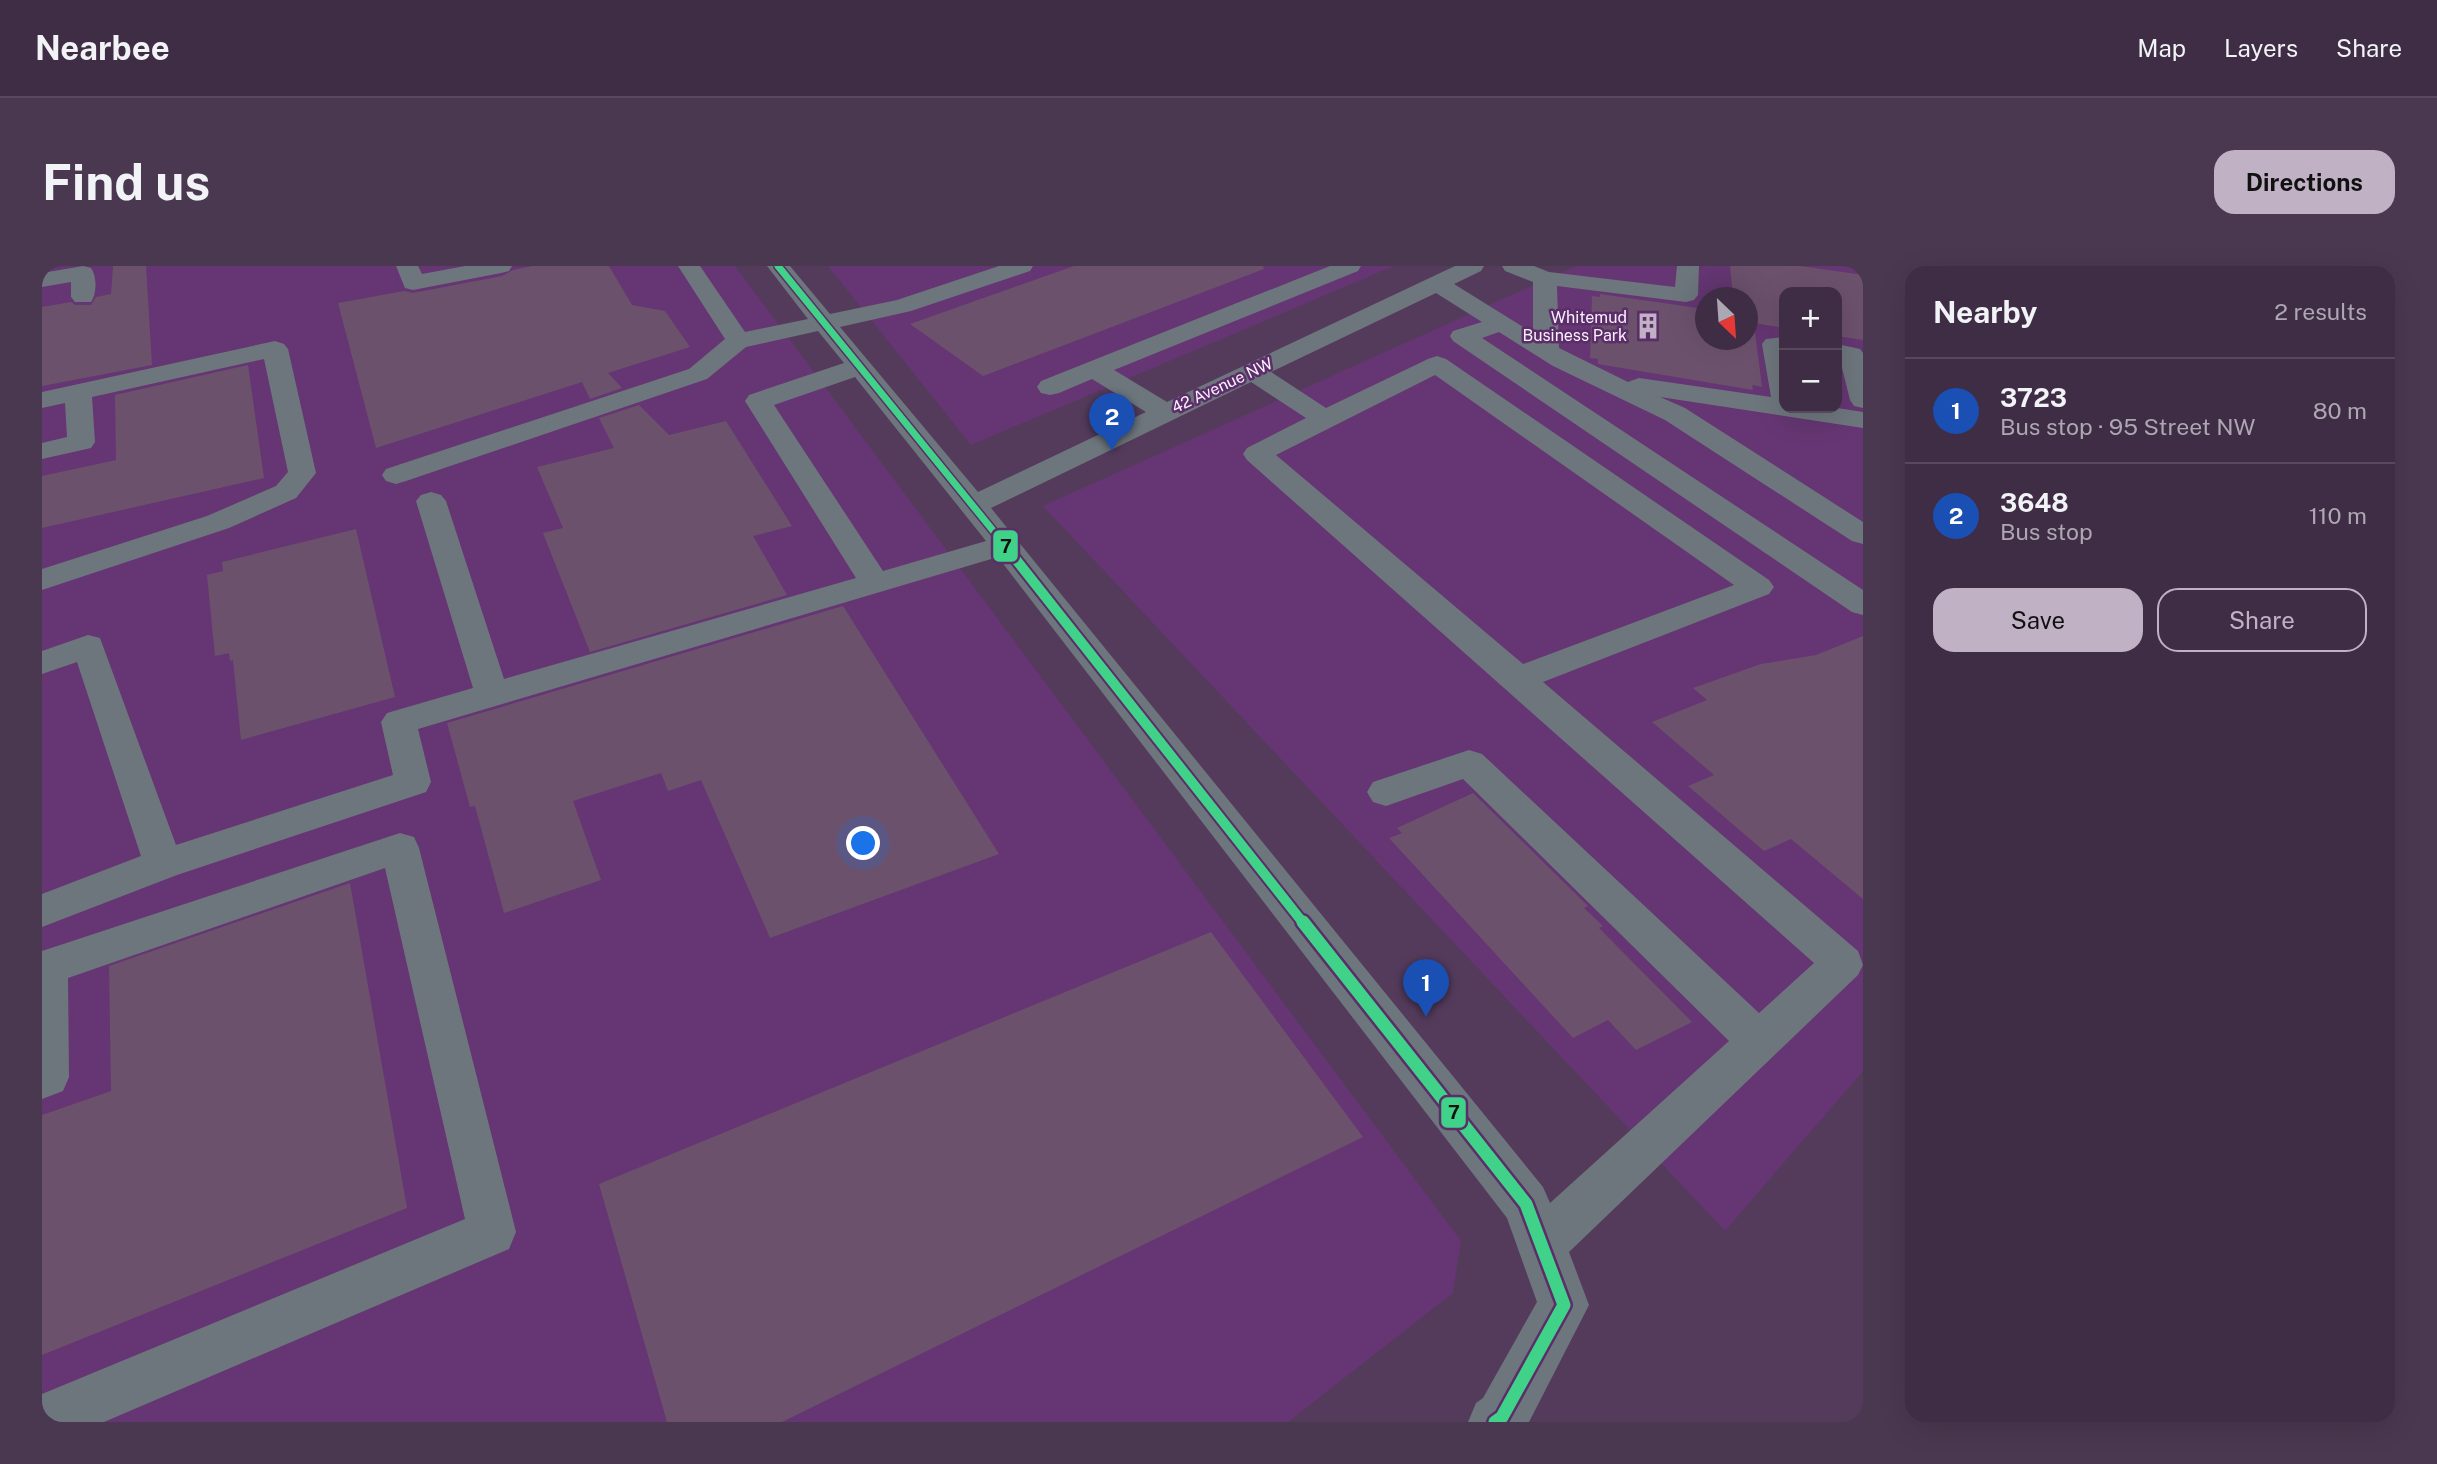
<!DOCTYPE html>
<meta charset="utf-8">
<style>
:root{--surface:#3f2c45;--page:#4a3850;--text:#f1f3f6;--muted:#ada7b3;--line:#58485e;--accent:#c1b1c5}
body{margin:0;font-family:"Public Sans",sans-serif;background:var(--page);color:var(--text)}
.controls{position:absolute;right:21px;top:21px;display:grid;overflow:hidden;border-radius:14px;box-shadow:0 7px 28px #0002}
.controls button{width:63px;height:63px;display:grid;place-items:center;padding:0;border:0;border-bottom:2px solid var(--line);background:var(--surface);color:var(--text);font:35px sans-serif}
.compass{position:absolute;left:1653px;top:21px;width:63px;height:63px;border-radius:50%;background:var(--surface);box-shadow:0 7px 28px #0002;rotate:155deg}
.you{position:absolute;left:822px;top:578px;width:24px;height:24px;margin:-18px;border:5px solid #fff;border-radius:50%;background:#1a73e8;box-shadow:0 0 0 10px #1a73e833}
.badge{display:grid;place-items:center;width:46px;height:46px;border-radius:50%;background:var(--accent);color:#fff;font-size:23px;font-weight:700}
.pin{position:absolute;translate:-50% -58px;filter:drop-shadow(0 2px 4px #0008)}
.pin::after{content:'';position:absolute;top:37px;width:24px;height:21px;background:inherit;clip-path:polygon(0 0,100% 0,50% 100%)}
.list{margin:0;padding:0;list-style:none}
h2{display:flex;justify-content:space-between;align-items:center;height:91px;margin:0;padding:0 28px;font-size:30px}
h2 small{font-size:23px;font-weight:400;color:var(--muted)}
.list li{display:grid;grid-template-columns:46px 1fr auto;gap:21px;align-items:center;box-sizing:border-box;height:105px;padding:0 28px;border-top:2px solid var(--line)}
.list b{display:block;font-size:26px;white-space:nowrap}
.list p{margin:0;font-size:23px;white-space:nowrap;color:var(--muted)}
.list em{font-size:23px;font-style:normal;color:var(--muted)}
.actions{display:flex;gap:14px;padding:21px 28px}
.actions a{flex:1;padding:16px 0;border:2px solid var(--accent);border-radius:21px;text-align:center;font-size:24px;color:var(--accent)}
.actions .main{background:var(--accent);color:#111}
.map{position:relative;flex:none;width:1821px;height:1156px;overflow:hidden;border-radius:21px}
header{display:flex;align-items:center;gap:42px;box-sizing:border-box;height:98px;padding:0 35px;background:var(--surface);border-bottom:2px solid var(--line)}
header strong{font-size:33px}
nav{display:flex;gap:38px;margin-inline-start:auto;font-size:24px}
.intro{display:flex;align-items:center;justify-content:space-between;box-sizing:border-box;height:168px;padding:0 42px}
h1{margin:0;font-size:49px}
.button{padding:18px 32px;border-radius:21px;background:var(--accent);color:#111;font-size:24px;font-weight:700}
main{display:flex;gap:42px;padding:0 42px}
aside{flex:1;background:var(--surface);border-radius:21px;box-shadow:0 7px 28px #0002}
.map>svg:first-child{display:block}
</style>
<header>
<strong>Nearbee</strong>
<nav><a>Map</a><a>Layers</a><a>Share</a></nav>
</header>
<div class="intro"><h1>Find us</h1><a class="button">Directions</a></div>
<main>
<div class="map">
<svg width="1821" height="1156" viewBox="0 0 1821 1156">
<rect width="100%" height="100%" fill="#543b5c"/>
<g fill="#653673" fill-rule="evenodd">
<polygon points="0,0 693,0 1419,975 1411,1027 1246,1156 0,1156"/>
<polygon points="786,0 1352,0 929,179"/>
<path d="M1534,0h287v805l-138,160 -682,-725zM1742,26h53v116h-53zM1664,32h42v42h-42z"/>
</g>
<g fill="#6c516c">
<polygon points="71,0 104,0 110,99 0,120 0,41 29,36 33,39 49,39 54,31 69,28"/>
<polygon points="490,0 567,0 590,39 623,45 648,81 566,107 580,122 548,133 540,116 334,182 296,37 362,25 371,27 460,10 471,4"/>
<polygon points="1032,0 1221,0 1222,3 941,110 868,58"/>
<polygon points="1688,0 1758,0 1821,9 1821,74 1795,70 1795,26 1742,26 1742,62 1712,57 1720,121 1710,119 1711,124 1556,98 1556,93 1548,92 1550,30 1558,31 1558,28 1663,43 1663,74 1705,74 1705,32 1691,32"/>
<polygon points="206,99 222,212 0,262 0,210 74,194 73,129"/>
<polygon points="597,139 627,169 684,155 750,260 711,270 745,329 548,386 501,267 521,262 495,201 572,182 557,152"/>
<polygon points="314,263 353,431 199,474 191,394 188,395 187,387 173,390 165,309 181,305 180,296"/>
<polygon points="801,340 957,588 728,672 659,514 626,525 619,507 531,535 559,614 462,647 433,540 428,541 405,457"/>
<polygon points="1821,370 1821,633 1749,573 1722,585 1646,520 1672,509 1610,456 1665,434 1651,422 1719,398 1774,389"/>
<polygon points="1431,527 1546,640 1542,642 1561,660 1557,662 1650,756 1594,784 1566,754 1531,772 1347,572 1360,567 1355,562"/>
<polygon points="308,617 365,942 0,1089 0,849 69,825 67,700"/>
<polygon points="1169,666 1321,871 740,1156 625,1156 557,918"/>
</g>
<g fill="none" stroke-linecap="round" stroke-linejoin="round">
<g fill="#6e767d" fill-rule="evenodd">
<path d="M41,0l8,2c6,8 6,26 0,34h-16l-4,-5v-15l-29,5v-14z"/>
<polygon points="354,0 376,0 380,8 423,0 470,0 467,5 459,7 371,24 363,22"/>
<path d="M636,0h22l45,66 63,-13 -41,-53h23l40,48 67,-14 102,-34h34l-3,5 -119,40 -71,16 138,165 168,-80 -54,-33 -33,14 -9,2 -9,-2 -4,-6 4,-6 289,-115h31l-3,5 -244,99 53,32 288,-136h29l-3,5 -27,13 79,49v-51l-28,-11 -3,-5h32l15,6 126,15 2,-21h22l-1,29 -4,5 -8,2 -129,-16 2,62 69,34 11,-4 132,19 -9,-53 4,-5 18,-2v71h53l26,4v16l-203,-31 25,11 178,114v22l-11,-3 -187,-121 -112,-54 -54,-34 -17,6 381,252v25l-11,-3 -399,-271 -3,-5 3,-5 29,-9 -46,-29 -165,79 55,36 102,-49 9,-3 9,3 323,221 5,7 -5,7 -226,88 315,269 5,14 -5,10 -289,277 20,53 -60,117h-61l8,-19 7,-5 54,-96 -30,-84 -509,-661 -580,172 13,53 -5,10 -249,83 -135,52v-33l99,-38 -64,-194 -35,12v-23l46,-16 12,3 76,207 217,-70 -12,-53 6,-9 86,-25 -57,-187 5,-6 10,-3 10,3 5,6 58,178 352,-101 -111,-177 4,-6 95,-32 -26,-32 -72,16 -39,32 -301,102 -10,3 -10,-3 -4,-6 4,-6 303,-100 36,-30zM1393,109l299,210 -211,79 -247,-209zM813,111l131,164 -103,30 -109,-166zM1209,116l55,36 -59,30 -4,6 4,6 567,503 -55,50 -277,-259 -13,-4 -96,32 -6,10 6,10 13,4 77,-27 266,262 -179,162 -7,-16 -552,-679z"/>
<polygon points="233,75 242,78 246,83 274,207 254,232 187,262 0,324 0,303 165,250 234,220 246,206 222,93 50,131 53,176 49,182 0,193 0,177 25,171 23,137 0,142 0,126"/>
<polygon points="1795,78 1818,83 1821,87 1821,142 1812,140 1808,134 1798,94 1795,94"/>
<polygon points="358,567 372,571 377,582 474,966 467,983 62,1156 0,1156 0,1128 423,953 343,602 26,712 27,811 21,825 0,833 0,685"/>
</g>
<g stroke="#5b2d69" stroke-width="10">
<polyline id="bus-1-far2" points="736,0 966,283"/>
</g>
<g stroke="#5b2d69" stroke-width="14">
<polyline id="bus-1-far1" points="964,281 1262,658"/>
</g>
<g stroke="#5b2d69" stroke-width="18">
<polyline id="bus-1" points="1261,656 1484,938 1522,1039 1460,1151 1453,1156"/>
</g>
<use href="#bus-1-far2" stroke="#40d288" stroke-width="7"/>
<use href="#bus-1-far1" stroke="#40d288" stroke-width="10"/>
<use href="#bus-1" stroke="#40d288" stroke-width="13"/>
</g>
<defs>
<g id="building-bare" transform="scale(2.1)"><path d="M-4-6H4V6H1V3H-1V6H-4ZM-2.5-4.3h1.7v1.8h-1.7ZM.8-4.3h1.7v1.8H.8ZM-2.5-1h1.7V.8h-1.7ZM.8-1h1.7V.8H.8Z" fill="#c1b1c5" stroke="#5b2d69" stroke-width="2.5" paint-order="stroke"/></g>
</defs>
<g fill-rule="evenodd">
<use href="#building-bare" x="1606" y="60"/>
</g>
<g text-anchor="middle" stroke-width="5" stroke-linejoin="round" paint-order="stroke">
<g font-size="16" fill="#fbf0fe" stroke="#5b2d69" text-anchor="end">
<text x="1585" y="57">Whitemud<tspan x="1585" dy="18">Business Park</tspan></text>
</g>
<g font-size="16" fill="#fbf0fe" stroke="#5b2d69">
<text transform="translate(1180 119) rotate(-25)" y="6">42 Avenue NW</text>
</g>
</g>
<g stroke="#5b2d69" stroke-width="2.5">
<rect x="950" y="263" width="27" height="34" rx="7" fill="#40d288"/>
<rect x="1398" y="830" width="27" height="33" rx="7" fill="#40d288"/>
</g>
<g font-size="19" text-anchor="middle" font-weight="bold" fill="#111">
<text x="964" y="287">7</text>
<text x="1412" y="853">7</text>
</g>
</svg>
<div class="controls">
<button>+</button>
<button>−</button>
</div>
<svg class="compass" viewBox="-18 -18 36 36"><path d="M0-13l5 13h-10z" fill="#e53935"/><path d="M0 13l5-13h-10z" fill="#ada7b3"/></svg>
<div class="you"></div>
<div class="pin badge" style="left:1384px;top:751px;background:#1a4fb4">1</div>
<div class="pin badge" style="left:1070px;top:185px;background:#1a4fb4">2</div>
</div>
<aside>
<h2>Nearby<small>2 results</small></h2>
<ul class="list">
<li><span class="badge" style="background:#1a4fb4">1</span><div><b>3723</b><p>Bus stop · 95 Street NW</p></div><em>80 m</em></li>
<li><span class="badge" style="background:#1a4fb4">2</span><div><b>3648</b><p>Bus stop</p></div><em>110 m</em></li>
</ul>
<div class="actions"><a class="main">Save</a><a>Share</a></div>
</aside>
</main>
